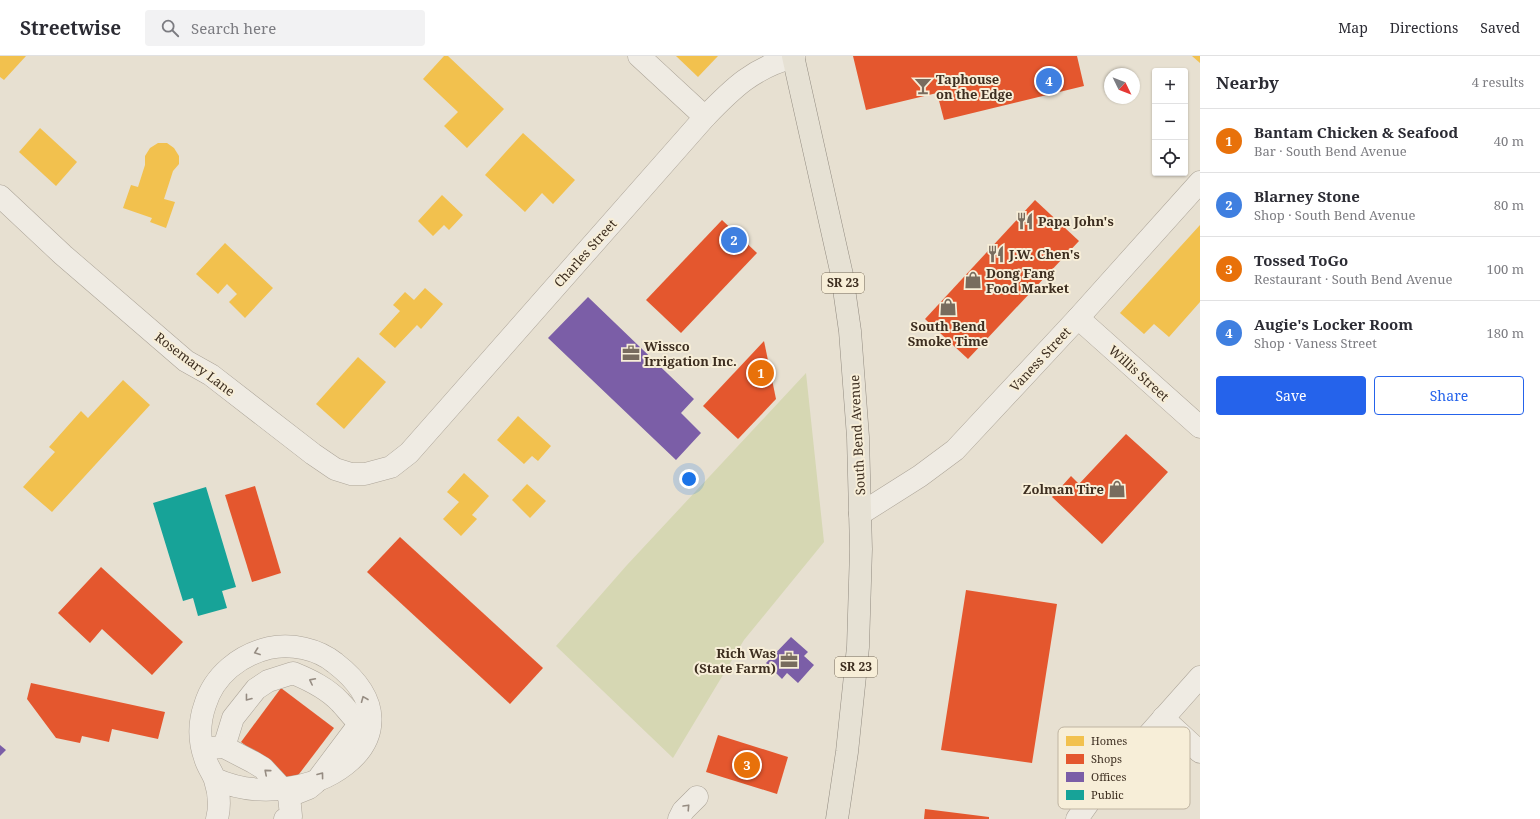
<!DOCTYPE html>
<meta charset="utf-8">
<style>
:root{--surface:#fff;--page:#f2f2f3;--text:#2b2b33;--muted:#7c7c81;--line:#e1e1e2;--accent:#2563eb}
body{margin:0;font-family:"Noto Serif",serif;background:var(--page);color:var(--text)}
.controls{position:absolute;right:12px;top:12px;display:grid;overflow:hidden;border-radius:4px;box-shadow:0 1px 3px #0004}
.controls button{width:36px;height:36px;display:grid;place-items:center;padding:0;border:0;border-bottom:1px solid var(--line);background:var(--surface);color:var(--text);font:20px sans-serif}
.compass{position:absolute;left:1104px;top:12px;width:36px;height:36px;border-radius:50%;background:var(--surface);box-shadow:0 1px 3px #0004;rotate:133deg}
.you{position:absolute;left:689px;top:423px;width:14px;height:14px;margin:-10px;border:3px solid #fff;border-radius:50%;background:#1a73e8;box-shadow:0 0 0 6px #1a73e833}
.badge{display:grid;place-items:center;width:26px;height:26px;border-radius:50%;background:var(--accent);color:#fff;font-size:13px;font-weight:700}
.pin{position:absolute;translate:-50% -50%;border:2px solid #fff;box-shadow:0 1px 4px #0006}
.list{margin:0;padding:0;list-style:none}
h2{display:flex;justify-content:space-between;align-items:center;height:52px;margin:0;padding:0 16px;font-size:17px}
h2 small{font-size:13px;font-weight:400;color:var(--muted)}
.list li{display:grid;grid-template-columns:26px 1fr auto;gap:12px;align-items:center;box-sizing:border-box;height:64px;padding:0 16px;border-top:1px solid var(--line)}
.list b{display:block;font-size:15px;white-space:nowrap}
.list p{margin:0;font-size:13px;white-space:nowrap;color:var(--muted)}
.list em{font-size:13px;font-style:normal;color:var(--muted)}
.actions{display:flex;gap:8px;padding:12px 16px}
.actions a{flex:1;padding:9px 0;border:1px solid var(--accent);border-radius:4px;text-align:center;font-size:14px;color:var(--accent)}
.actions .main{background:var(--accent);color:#fff}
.icon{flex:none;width:22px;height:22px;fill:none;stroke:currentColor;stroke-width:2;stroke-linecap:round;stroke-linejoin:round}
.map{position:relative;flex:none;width:1200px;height:763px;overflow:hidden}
header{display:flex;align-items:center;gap:24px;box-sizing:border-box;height:56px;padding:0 20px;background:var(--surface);border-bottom:1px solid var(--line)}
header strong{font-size:19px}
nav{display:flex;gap:22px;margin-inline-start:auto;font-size:14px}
.search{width:280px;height:36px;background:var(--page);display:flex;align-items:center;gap:10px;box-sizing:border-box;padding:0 14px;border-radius:4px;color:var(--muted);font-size:15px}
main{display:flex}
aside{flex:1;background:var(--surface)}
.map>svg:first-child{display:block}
</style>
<header>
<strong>Streetwise</strong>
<div class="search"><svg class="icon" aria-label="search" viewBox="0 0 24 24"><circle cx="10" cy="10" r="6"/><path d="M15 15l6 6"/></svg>Search here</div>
<nav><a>Map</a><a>Directions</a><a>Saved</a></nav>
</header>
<main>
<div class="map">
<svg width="1200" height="763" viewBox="0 0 1200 763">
<rect width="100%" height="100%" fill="#e7e0d1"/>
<polygon fill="#d6d7b3" points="806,317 824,486 744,584 673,702 556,590 627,509"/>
<g fill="#f2c14e">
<polygon points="0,0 26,0 4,24 0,21"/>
<polygon points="444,0 448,0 504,53 467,92 444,70 458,56 423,23"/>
<polygon points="676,0 718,0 698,21"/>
<polygon points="1192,0 1200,0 1200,7"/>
<polygon points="40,72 77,106 56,130 19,96"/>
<polygon points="523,77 575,124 553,148 542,137 525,156 485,119"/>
<polygon points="158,87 167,87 174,92 179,100 179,108 173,115 164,143 175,146 166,172 150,166 152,162 123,152 131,129 138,131 145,109 145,100 150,92"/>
<polygon points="442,139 463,159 449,174 444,169 433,180 418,165"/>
<polygon points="1200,169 1200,246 1169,281 1154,268 1144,278 1120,257"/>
<polygon points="225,187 273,232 245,262 229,246 237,238 227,228 218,238 196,218"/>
<polygon points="425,232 443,248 421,273 417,269 395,292 379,278 400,255 393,249 405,236 414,244"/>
<polygon points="358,301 386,326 344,373 316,348"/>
<polygon points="123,324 150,349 52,456 23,431 55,396 49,391 81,355 88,362"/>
<polygon points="518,360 551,390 538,405 532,400 524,408 497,384"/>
<polygon points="464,417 489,440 472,459 477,463 461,480 443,463 459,446 447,436"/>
<polygon points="527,428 546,445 530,462 512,444"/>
</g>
<g fill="#e4572e">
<polygon points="853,0 1077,0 1084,30 944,64 937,37 866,54"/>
<polygon points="1035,144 1079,185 968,303 925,263"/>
<polygon points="722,164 757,197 681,277 646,244"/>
<polygon points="764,285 776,343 738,383 703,350"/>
<polygon points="1126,378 1168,416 1102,488 1052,441 1071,420 1079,428"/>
<polygon points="255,430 281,517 252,526 225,439"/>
<polygon points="400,481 543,612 510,648 367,516"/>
<polygon points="101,511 183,586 152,619 102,573 90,587 58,557"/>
<polygon points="966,534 1057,548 1032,707 941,694"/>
<polygon points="31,627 165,656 158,683 112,673 109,686 82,680 80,687 56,682 27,643"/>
<polygon points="281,632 334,672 293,726 241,686"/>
<polygon points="718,679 788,701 777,738 706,716"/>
<polygon points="925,753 989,761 989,763 924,763"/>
</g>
<g fill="#7b5ea7">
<polygon points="588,241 694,343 681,357 701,377 676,404 548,282"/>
<polygon points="791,581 808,596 804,600 814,609 798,627 787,617 782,623 766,607"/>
<polygon points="0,689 6,694 0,700"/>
</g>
<polygon fill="#17a398" points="206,431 236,531 222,535 227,552 198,560 193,542 183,545 153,447"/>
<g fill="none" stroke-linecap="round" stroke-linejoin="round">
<g stroke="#ada599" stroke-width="23">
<g id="minor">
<polyline points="639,0 705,61"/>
<path d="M0,140l63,59 123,106 25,14 102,79 22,15 16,5h14l26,-7 18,-14 296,-336c28,-29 48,-49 89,-60"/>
<polyline points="1078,262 1200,371"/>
<polyline points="860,458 920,420 955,394 1078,262 1200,126"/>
<polyline points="1163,662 1200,696"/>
<path d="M224,691l9,-29 23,-29 12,-8 25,-8c17,7 34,15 47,29 8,8 13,17 22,23"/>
<polyline points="210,692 224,691 253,706 263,712 289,740 291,760 285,763"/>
<path d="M215,723c89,40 219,-40 120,-116 -17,-14 -44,-20 -66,-15 -29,7 -55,27 -64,57 -6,17 -6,36 0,53 2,8 8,15 10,22 4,12 5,27 2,39"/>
<polyline points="289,740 309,732 315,727 354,675 362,669 370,667"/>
<polyline points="679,763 683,755 697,741"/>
<polyline points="1077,763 1089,746 1200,621"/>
</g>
</g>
<g stroke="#928b80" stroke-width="23">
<polyline id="major" points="793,0 842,219 850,275 858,381 861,493 858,591 847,696 837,763"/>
</g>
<use href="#minor" stroke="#efebe3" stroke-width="22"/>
<use href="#major" stroke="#e6e1d4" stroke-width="22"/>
</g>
<defs><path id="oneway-chevron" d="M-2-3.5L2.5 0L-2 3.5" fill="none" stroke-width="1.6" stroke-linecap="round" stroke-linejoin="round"/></defs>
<g stroke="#968c82">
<use href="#oneway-chevron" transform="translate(257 596) rotate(160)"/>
<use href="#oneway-chevron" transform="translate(312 625) rotate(-153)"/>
<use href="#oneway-chevron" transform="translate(248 642) rotate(128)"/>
<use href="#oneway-chevron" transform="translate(364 643) rotate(-112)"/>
<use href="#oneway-chevron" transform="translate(267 716) rotate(-139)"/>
<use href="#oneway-chevron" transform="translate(321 719) rotate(-53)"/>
<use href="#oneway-chevron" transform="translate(687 751) rotate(-47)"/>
</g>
<defs>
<g id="bar-bare" transform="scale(1.38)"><path d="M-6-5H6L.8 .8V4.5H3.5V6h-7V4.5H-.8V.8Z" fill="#786c5e" stroke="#f7eed8" stroke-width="2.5" paint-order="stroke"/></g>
<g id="restaurant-bare" transform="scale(1.38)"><path d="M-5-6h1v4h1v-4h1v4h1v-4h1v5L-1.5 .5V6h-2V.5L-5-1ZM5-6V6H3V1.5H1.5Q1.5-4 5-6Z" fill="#786c5e" stroke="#f7eed8" stroke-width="2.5" paint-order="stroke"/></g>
<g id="shop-bare" transform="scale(1.38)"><path d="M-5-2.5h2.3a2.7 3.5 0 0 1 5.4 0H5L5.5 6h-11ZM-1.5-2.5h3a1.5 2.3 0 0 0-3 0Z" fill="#786c5e" stroke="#f7eed8" stroke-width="2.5" paint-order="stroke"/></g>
<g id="office-bare" transform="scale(1.38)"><path d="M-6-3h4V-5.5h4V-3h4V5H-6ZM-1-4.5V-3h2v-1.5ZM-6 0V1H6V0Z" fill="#786c5e" stroke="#f7eed8" stroke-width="2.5" paint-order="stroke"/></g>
</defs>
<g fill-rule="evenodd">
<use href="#bar-bare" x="923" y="30"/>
<use href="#restaurant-bare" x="1025" y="165"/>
<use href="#restaurant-bare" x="996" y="198"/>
<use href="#shop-bare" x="973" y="224"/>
<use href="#shop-bare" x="948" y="251"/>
<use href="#office-bare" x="631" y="297"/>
<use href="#shop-bare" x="1117" y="433"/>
<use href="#office-bare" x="789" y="604"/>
</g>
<g text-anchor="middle" stroke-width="4" stroke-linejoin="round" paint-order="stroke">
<g fill="#f7eed8" stroke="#756857" stroke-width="1">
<rect x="822" y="217" width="42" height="20" rx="3"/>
<rect x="835" y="601" width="42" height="20" rx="3"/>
</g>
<g font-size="12" font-weight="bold" fill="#3d2e20">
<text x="843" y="231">SR 23</text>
<text x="856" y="615">SR 23</text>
</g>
<g font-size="13" font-weight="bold" fill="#3d2e20" stroke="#f7eed8" text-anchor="start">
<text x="936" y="28">Taphouse<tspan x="936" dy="15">on the Edge</tspan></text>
<text x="1038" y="170">Papa John's</text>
<text x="1009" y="203">J.W. Chen's</text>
<text x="986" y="222">Dong Fang<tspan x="986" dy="15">Food Market</tspan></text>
<text x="948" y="275" text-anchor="middle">South Bend<tspan x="948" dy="15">Smoke Time</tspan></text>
<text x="644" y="295">Wissco<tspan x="644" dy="15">Irrigation Inc.</tspan></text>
<text x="1104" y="438" text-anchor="end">Zolman Tire</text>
<text x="776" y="602" text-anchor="end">Rich Was<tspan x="776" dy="15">(State Farm)</tspan></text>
</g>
<g font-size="13" fill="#3d2e20" stroke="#f7eed8">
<text transform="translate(585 197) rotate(-48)" y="5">Charles Street</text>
<text transform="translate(1040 303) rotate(-47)" y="5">Vaness Street</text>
<text transform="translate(195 308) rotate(37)" y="5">Rosemary Lane</text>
<text transform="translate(1139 317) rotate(42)" y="5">Willis Street</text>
<text transform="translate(857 379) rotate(-93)" y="5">South Bend Avenue</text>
</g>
</g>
<rect x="1058" y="671" width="132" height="82" rx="6" fill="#f7eed8" stroke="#bfb4a1" stroke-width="1"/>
<rect x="1066" y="680" width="18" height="10" fill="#f2c14e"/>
<rect x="1066" y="698" width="18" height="10" fill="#e4572e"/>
<rect x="1066" y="716" width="18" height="10" fill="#7b5ea7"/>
<rect x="1066" y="734" width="18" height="10" fill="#17a398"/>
<g font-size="11" fill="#3d2e20">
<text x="1091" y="689">Homes</text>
<text x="1091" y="707">Shops</text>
<text x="1091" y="725">Offices</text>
<text x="1091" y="743">Public</text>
</g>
</svg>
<div class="controls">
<button>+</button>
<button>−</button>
<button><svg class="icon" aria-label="locate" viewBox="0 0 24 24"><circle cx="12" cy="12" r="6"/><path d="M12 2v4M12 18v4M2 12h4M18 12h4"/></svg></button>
</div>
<svg class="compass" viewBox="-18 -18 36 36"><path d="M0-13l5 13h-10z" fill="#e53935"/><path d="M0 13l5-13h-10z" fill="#7c7c81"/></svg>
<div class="you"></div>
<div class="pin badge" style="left:761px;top:317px;background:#e8710a">1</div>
<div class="pin badge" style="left:734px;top:184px;background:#3f7fe0">2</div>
<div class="pin badge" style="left:747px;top:709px;background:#e8710a">3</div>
<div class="pin badge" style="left:1049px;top:25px;background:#3f7fe0">4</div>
</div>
<aside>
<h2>Nearby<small>4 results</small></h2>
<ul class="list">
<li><span class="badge" style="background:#e8710a">1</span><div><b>Bantam Chicken &amp; Seafood</b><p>Bar · South Bend Avenue</p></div><em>40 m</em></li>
<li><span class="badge" style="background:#3f7fe0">2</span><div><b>Blarney Stone</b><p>Shop · South Bend Avenue</p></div><em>80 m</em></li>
<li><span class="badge" style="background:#e8710a">3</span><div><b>Tossed ToGo</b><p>Restaurant · South Bend Avenue</p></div><em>100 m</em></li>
<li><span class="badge" style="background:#3f7fe0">4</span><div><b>Augie's Locker Room</b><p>Shop · Vaness Street</p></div><em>180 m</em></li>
</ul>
<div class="actions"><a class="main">Save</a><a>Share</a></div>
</aside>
</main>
